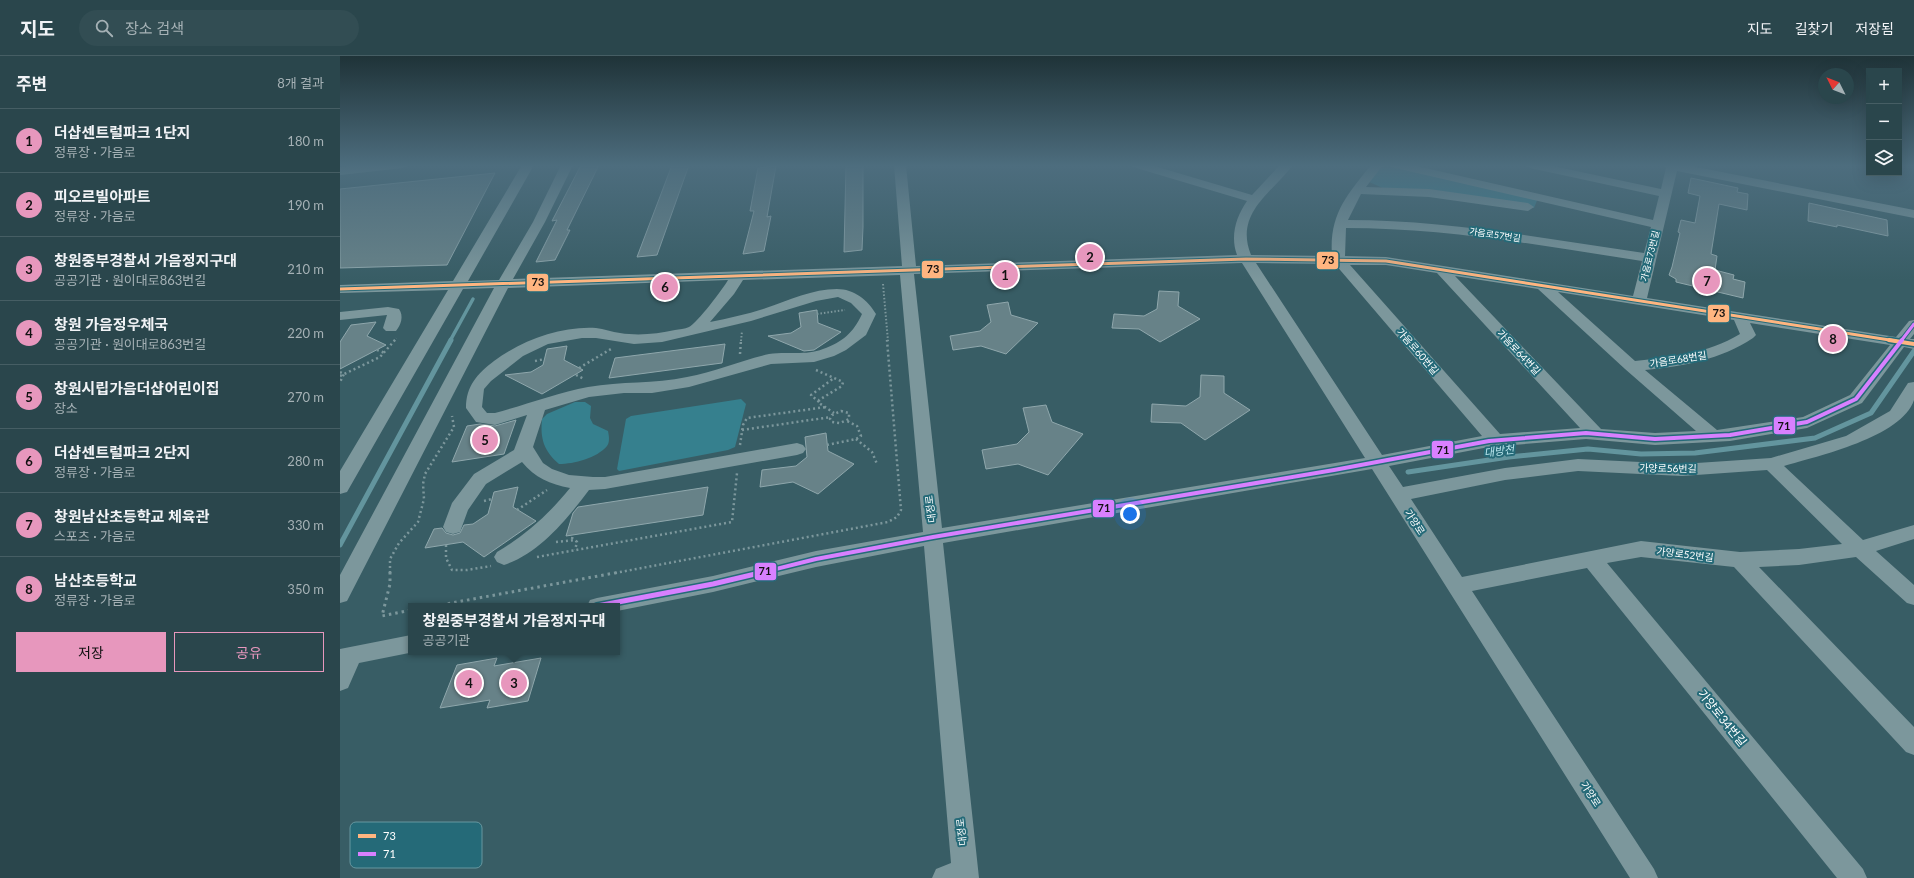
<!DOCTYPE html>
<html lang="ko">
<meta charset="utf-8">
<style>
:root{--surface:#2a464c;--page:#324d53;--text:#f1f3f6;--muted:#a5b1b5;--line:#465e64;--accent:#e797bd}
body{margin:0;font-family:Lato,"Noto Sans KR",sans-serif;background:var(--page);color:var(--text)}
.controls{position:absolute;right:12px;top:12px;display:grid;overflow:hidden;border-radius:0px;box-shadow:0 4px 16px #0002}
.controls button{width:36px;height:36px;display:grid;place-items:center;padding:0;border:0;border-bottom:1px solid var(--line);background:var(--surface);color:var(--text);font:20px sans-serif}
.compass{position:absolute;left:1478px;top:12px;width:36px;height:36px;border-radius:50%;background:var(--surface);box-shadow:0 4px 16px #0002;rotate:312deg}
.you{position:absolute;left:790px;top:458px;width:14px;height:14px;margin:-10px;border:3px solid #fff;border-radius:50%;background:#1a73e8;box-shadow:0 0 0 6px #1a73e833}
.badge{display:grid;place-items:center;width:26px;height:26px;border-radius:50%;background:var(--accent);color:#111;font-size:13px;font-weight:700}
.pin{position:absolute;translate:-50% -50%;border:2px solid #fff;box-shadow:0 1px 4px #0006}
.popup{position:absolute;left:68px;top:547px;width:212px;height:52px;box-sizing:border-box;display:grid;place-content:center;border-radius:0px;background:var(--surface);filter:drop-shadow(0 1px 3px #0005);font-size:13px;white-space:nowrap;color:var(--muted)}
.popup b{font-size:15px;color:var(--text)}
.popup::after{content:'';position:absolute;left:50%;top:100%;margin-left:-8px;border:8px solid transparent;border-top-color:var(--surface)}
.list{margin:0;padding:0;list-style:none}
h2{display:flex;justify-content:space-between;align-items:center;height:52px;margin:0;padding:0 16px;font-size:17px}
h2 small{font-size:13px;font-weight:400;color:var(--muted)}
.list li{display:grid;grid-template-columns:26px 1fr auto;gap:12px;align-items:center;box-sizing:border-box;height:64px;padding:0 16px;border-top:1px solid var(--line)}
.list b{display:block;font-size:15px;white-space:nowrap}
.list p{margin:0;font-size:13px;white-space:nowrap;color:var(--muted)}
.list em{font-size:13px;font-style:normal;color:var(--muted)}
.actions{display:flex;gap:8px;padding:12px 16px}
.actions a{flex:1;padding:9px 0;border:1px solid var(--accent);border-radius:0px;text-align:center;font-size:14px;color:var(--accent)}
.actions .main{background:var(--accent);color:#111}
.icon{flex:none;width:22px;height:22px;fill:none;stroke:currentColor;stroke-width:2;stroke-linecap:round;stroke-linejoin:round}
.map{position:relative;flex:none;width:1574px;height:822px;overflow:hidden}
header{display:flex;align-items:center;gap:24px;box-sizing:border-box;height:56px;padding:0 20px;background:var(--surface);border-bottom:1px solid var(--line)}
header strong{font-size:19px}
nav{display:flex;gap:22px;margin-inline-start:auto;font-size:14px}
.search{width:280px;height:36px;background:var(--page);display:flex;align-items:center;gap:10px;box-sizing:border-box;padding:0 14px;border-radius:22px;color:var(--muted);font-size:15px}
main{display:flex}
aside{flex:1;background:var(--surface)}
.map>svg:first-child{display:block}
</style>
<header>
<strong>지도</strong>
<div class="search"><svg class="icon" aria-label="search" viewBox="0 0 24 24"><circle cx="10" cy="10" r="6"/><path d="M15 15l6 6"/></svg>장소 검색</div>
<nav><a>지도</a><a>길찾기</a><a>저장됨</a></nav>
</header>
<main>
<aside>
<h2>주변<small>8개 결과</small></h2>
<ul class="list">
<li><span class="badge">1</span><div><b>더샵센트럴파크 1단지</b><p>정류장 · 가음로</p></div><em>180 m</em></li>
<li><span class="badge">2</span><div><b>피오르빌아파트</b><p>정류장 · 가음로</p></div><em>190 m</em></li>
<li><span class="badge">3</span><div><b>창원중부경찰서 가음정지구대</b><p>공공기관 · 원이대로863번길</p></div><em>210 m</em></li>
<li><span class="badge">4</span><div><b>창원 가음정우체국</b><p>공공기관 · 원이대로863번길</p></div><em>220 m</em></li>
<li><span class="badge">5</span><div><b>창원시립가음더샵어린이집</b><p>장소</p></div><em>270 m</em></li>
<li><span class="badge">6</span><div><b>더샵센트럴파크 2단지</b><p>정류장 · 가음로</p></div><em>280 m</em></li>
<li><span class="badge">7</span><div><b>창원남산초등학교 체육관</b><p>스포츠 · 가음로</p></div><em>330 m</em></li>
<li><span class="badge">8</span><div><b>남산초등학교</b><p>정류장 · 가음로</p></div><em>350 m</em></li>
</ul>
<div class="actions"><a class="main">저장</a><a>공유</a></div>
</aside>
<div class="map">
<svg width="1574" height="822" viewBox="0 0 1574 822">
<rect width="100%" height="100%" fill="#385d65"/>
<g fill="#36808e">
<polygon points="1037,109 1055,109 1198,142 1194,152 1120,141 1047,134 1025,124"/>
<polygon points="401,343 406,348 395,391 388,394 279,415 277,413 286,363 291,360"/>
<path d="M235,346h10l6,4 -1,12 3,6 15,7c1,5 2,11 -1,15 -10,12 -33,18 -48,18 -15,-13 -19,-25 -17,-45l5,-5z"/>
</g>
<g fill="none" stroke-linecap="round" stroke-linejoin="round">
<polyline stroke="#63959e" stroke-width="3.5" points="110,285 133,243"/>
<g stroke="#63959e" stroke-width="5">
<polyline points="1068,416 1169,401 1248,393 1301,398 1355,397 1475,382 1531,357 1574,295"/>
<polyline points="0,489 111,284"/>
</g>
</g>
<g fill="#678288" stroke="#8fa7ac">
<polygon points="241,109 259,109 227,174 230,174 215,204 196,206 217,164 212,165"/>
<polygon points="332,109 349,109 317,199 297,201"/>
<polygon points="506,109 523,109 523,171 522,194 504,196"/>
<polygon points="436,110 427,161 431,160 424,195 403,198 414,155 410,155 418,112"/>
<polygon points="155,117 107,209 0,212 0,133"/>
<polygon points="1351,122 1398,132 1397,136 1408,138 1407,154 1379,148 1371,198 1377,200 1375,214 1394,219 1393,223 1405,226 1403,242 1336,226 1336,223 1329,219 1332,211 1340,177 1338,176 1341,164 1355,167 1360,140 1348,137"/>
<polygon points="1469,147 1547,164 1548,180 1497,169 1497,171 1468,165"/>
<polygon points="819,235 839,236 838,250 860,263 820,286 799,273 772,272 774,258 804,260 817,253"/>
<polygon points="668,246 671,259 698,267 666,298 641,290 613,294 610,280 640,275 651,266 647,249"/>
<polygon points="477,254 478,267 501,276 474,294 464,295 428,280 451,277 461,271 459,257"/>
<polygon points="36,266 27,280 46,289 0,313 0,286 11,269"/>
<polygon points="385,288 382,307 269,322 275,302"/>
<polygon points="227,290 224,304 243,314 202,338 165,319 191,316 203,309 207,293"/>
<polygon points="861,319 884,320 884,337 910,354 865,384 841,367 811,366 812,348 846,350 860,341"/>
<polygon points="706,349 712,366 743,378 708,419 678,408 646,413 642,394 677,388 689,376 683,352"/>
<polygon points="176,364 164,398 112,406 127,370 140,368 155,370"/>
<polygon points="486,377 488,395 514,408 478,438 453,426 420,431 422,414 456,410 467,401 465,381"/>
<polygon points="178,431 173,451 196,465 144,501 123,486 85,492 94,473 102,472 106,477 113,479 120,477 124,469 133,468 148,458 154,436"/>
<polygon points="368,431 363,459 226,480 233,457 238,451"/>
<polygon points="157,602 154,610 201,602 188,645 147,652 150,644 100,652 117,609"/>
</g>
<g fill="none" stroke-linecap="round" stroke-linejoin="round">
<g stroke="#7c979c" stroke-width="2" stroke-dasharray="1.5 2" stroke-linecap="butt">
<polyline points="543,228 548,285"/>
<polyline points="477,258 505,254"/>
<polyline points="54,285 56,282"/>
<polyline points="401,285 402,275"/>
</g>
<g stroke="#7c979c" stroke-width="2.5" stroke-dasharray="2 3" stroke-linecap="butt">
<polyline points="37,294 45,297"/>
<polyline points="400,298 401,284"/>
<polyline points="195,305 205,303"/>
<polyline points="239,312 271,293"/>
<polyline points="476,314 503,326 502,330 479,344 479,347 494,357"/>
<polyline points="0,316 4,318 0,326"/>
<polyline points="236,319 244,323"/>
<polyline points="0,320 40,301 55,284"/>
<polyline points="479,346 471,339 494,322"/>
<polygon points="501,355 509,357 509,363 500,367 492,366 490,363 492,359"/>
<polyline points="402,374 491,361"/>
<polyline points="516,383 532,396 537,408"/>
<polyline points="400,389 403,369 407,362 486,351"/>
<polyline points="487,389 516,383 521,380 517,370 507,365"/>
<polyline points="144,445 152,443"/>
<polyline points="177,454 207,434"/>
<polyline points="232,483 233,479"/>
<polyline points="216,486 235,484 237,486 235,494"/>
<polyline points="106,489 106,502 112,514 127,514 151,510"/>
<polyline points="197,501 392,466 397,417"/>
<polyline points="50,517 50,503 59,487 78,466 84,443 83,428 85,418 114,371 112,360"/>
<polyline points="275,517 548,466 557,461 561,454 547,284"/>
</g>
<g stroke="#7c979c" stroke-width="3" stroke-dasharray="2.5 4" stroke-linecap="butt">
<polyline points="50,516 50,528 42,560 71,554"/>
<polyline points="95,550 280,516"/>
</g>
<g fill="#7c979c" fill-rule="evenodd">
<polygon points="23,109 69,109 63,112 0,119 0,111"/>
<path d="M182,109h12l-66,116 31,-1 34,-58 28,-57h12l-28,57 -32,57 389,-13 -8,-101h12l10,101 321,-11c-7,-19 -1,-38 10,-54l-114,-34 -2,-2h20l101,30 28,-30h13c-21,28 -59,48 -42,90l81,1c-3,-41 14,-60 39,-91h12l-17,22 63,2 99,14 6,4 -6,4 -99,-14 -68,-3 -13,26c99,0 198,19 296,33l7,-26 -260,-60 -2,-2h23l241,55 6,-24 -129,-28 -6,-3h24l113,24 5,-21 -5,-3h25l228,45v8l-237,-47 -30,127 249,39 13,-16 5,-1v14l-4,5h4v10l-10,-2 -42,56 -55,25 -77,13 -75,4 -69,-6 -97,8 -100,19 14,21 102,-19 73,-9 104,5 89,-6 75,-22 44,-25 18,-28 6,-1c0,5 0,13 0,18 -12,37 -96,56 -130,66l79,74 51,-15v14l-38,12 38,34v20l-7,-2 -51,-46 -57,8 -40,2 155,160v28l-8,-3 -172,-185 -93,-10 -34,6 256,306 4,9h-30l-250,-310 -115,23 182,278 4,9h-28l-258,-409 -429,74 36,335h-47l4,-9 15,-6 -27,-317 -108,21 -103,25 -96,19v-5h-30l3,-6 7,-2 116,-22 103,-25 107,-19 -23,-257 -157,5 -9,14 -24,28c19,-4 38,-8 56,-14 23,-8 47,-19 71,-19 17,0 31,11 39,25l-10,21 -20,15 -12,6 -20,6 -43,2 -82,23 -37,6h-28l-35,4 -44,13 -12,37 10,16 9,6 17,6 24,2h12l192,-34 6,2 3,4 -3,4 -6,2 -192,34 -16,1c-22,29 -49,63 -85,75l-7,-3 -3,-5 3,-5c29,-17 52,-38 73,-64 -20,-4 -35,-10 -48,-26l-36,22 -18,26 -8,22 -7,2 -7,-2 -3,-5 9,-24 22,-29 40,-24 13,-35 -32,10 -19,-3 -10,-14c0,-22 11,-34 28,-47 28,-21 67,-35 102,-33 8,1 16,4 24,5 18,3 37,1 55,-3 4,-1 10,-1 14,-3 8,-4 34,-38 39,-47l-220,8 -161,313 -7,2v-28l154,-287 -31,1 -116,203 -7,2v-23l108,-181 -108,3v-8l113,-4zM1006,172c100,0 198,18 296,33l-9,35 -247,-39 -41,-1zM902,207l123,195 -423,70 -28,-254zM916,207l79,1 147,172 -100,19zM1010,209h36l51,8 143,155 -80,6zM1115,220l83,13 87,80 71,62 -41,2 -54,-4zM1218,236l176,28 6,14c-33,20 -68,23 -105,27zM498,241l13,6 11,11c-9,19 -19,28 -39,35 -17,7 -36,2 -54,5 -28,6 -54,18 -82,23 -33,7 -66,4 -99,10 -31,6 -63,18 -93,26h-8l-5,-6 2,-18 7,-8 32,-25 25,-12 34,-6h14l38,6 28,-2 89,-21 65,-20zM1410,267l140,22 -40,50 -47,22 -86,13 -72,-60c39,-4 75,-10 108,-32l3,-3zM1427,414l75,74 -43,5 -59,3 -99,-11 -179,36 -51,-78 94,-19 73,-9 104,5z"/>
<path d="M48,251l11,2c5,7 2,16 -3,22h-10l-3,-3 4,-13 -47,5v-8z"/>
<polygon points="71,579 71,596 74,596 19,607 8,632 0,635 0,593"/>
</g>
<g stroke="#256a78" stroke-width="5">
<polyline id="bus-1-far1" points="0,233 906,203 1046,205 1556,285"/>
</g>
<g stroke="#256a78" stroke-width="7">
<polyline id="bus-1" points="1549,284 1574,288"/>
</g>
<g stroke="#256a78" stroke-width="5">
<polyline id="bus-2-far2" points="1561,285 1574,268"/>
</g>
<g stroke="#256a78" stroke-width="7">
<polyline id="bus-2-far1" points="420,517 476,503 593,481 994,414 1149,385 1246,377 1315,383 1390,379 1467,366 1516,343 1562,284"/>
</g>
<g stroke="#256a78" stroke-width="8">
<polyline id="bus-2" points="257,550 373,528 424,516"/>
</g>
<use href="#bus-1-far1" stroke="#ffb580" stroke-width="3"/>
<use href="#bus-1" stroke="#ffb580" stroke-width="4"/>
<use href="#bus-2-far2" stroke="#d880ff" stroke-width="3"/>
<use href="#bus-2-far1" stroke="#d880ff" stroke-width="4"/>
<use href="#bus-2" stroke="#d880ff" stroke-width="5"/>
</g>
<linearGradient id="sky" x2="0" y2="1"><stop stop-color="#1f3338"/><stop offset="0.49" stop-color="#4d6d7e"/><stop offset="1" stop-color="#4d6d7e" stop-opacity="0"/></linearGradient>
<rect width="1574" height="224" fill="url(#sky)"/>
<g text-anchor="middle" stroke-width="4" stroke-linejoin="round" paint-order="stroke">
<g font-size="9" fill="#fff" stroke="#256a78">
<text transform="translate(1155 179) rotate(8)" y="3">가음로57번길</text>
<text transform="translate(1310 200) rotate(-76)" y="3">가음로73번길</text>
</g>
<g font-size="10" fill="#fff" stroke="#256a78">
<text transform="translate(1078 295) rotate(49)" y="4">가음로60번길</text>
<text transform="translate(1179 296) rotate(47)" y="4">가음로64번길</text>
<text transform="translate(1338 303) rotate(-9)" y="4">가음로68번길</text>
<text transform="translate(1328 412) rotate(1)" y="4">가양로56번길</text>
<text transform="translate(590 453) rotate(-97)" y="4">대정로</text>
<text transform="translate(1075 466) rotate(57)" y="4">가양로</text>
<text transform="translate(1345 498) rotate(7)" y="4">가양로52번길</text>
<text transform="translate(1251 738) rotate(57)" y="4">가양로</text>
<text transform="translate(621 776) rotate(-96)" y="4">대정로</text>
</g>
<g font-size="11" font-style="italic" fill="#bae6ed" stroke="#256a78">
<text transform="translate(1159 395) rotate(-7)" y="4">대방천</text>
</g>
<g font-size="12" fill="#fff" stroke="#256a78">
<text transform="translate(1382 662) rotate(51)" y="4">가양로34번길</text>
</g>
</g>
<rect x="10" y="766" width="132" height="46" rx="6" fill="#256a78" stroke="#6697a0" stroke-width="1"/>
<rect x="18" y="778" width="18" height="4" fill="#ffb580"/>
<rect x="18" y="796" width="18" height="4" fill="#d880ff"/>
<g font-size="11" fill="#fff">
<text x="43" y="784">73</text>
<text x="43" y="802">71</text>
</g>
<g stroke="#256a78" stroke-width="1.5">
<rect x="976" y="195" width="23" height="19" rx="4" fill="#ffb580"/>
<rect x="581" y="204" width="23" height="19" rx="4" fill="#ffb580"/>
<rect x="186" y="217" width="23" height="19" rx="4" fill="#ffb580"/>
<rect x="1367" y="248" width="23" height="19" rx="4" fill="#ffb580"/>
<rect x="1433" y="360" width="23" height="19" rx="4" fill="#d880ff"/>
<rect x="1091" y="384" width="23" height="19" rx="4" fill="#d880ff"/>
<rect x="752" y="443" width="23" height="19" rx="4" fill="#d880ff"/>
<rect x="414" y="506" width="23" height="19" rx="4" fill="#d880ff"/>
</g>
<g font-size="11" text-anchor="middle" font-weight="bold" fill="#111">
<text x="988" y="208">73</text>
<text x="593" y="217">73</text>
<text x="198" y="230">73</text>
<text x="1379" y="261">73</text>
<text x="1444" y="374">71</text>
<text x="1103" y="398">71</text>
<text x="764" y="456">71</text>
<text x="425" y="519">71</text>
</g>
</svg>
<div class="controls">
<button>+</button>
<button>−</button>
<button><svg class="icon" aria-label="layers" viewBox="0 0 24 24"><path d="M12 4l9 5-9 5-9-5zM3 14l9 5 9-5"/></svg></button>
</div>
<svg class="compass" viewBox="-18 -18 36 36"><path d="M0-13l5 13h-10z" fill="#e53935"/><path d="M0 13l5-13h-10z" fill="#a5b1b5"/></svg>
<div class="you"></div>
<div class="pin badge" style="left:665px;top:219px">1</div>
<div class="pin badge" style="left:750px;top:201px">2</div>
<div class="pin badge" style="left:174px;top:627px">3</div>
<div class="popup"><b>창원중부경찰서 가음정지구대</b>공공기관</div>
<div class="pin badge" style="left:129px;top:627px">4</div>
<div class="pin badge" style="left:145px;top:384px">5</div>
<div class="pin badge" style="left:325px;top:231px">6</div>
<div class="pin badge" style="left:1367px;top:225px">7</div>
<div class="pin badge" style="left:1493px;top:283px">8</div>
</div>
</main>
